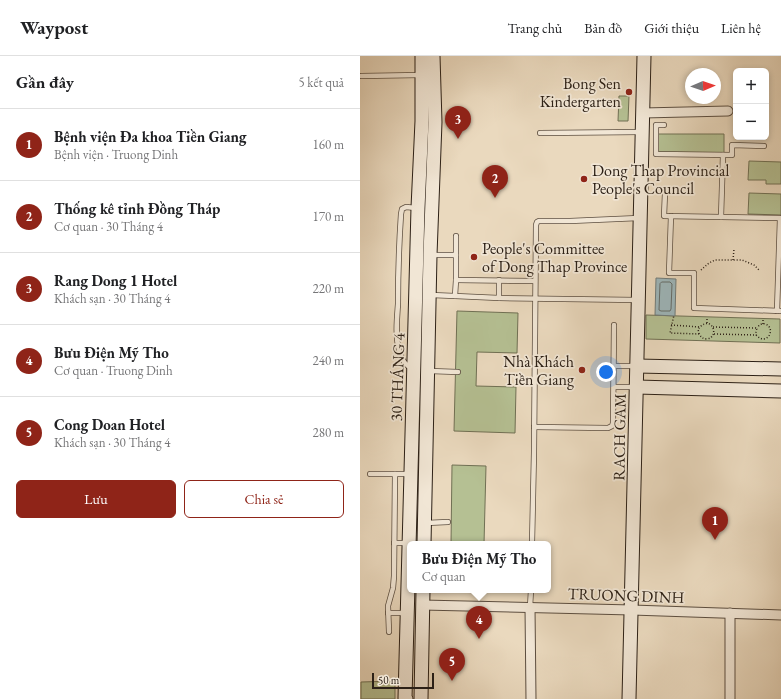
<!DOCTYPE html>
<html lang="vi">
<meta charset="utf-8">
<style>
:root{--surface:#fff;--page:#f2f2f2;--text:#202124;--muted:#757577;--line:#e0e0e0;--accent:#8f2418}
body{margin:0;font-family:"EB Garamond",serif;background:var(--page);color:var(--text)}
.controls{position:absolute;right:12px;top:12px;display:grid;overflow:hidden;border-radius:6px;box-shadow:0 2px 6px #0003}
.controls button{width:36px;height:36px;display:grid;place-items:center;padding:0;border:0;border-bottom:1px solid var(--line);background:var(--surface);color:var(--text);font:20px sans-serif}
.compass{position:absolute;left:325px;top:12px;width:36px;height:36px;border-radius:50%;background:var(--surface);box-shadow:0 2px 6px #0003;rotate:88deg}
.scale{position:absolute;left:12px;bottom:10px;width:62px;box-sizing:border-box;padding-left:4px;border:2px solid #2c2016;border-top:0;font-size:11px;line-height:14px;white-space:nowrap;color:#2c2016;-webkit-text-stroke:3px #f1e6d5;paint-order:stroke}
.you{position:absolute;left:246px;top:316px;width:14px;height:14px;margin:-10px;border:3px solid #fff;border-radius:50%;background:#1a73e8;box-shadow:0 0 0 6px #1a73e833}
.badge{display:grid;place-items:center;width:26px;height:26px;border-radius:50%;background:var(--accent);color:#fff;font-size:13px;font-weight:700}
.pin{position:absolute;translate:-50% -33px;filter:drop-shadow(0 1px 2px #0008)}
.pin::after{content:'';position:absolute;top:21px;width:14px;height:12px;background:inherit;clip-path:polygon(0 0,100% 0,50% 100%)}
.popup{position:absolute;left:47px;top:485px;width:144px;height:52px;box-sizing:border-box;display:grid;place-content:center;border-radius:6px;background:var(--surface);filter:drop-shadow(0 1px 3px #0005);font-size:13px;white-space:nowrap;color:var(--muted)}
.popup b{font-size:15px;color:var(--text)}
.popup::after{content:'';position:absolute;left:50%;top:100%;margin-left:-8px;border:8px solid transparent;border-top-color:var(--surface)}
.list{margin:0;padding:0;list-style:none}
h2{display:flex;justify-content:space-between;align-items:center;height:52px;margin:0;padding:0 16px;font-size:17px}
h2 small{font-size:13px;font-weight:400;color:var(--muted)}
.list li{display:grid;grid-template-columns:26px 1fr auto;gap:12px;align-items:center;box-sizing:border-box;height:72px;padding:0 16px;border-top:1px solid var(--line)}
.list b{display:block;font-size:15px;white-space:nowrap}
.list p{margin:0;font-size:13px;white-space:nowrap;color:var(--muted)}
.list em{font-size:13px;font-style:normal;color:var(--muted)}
.actions{display:flex;gap:8px;padding:12px 16px}
.actions a{flex:1;padding:9px 0;border:1px solid var(--accent);border-radius:6px;text-align:center;font-size:14px;color:var(--accent)}
.actions .main{background:var(--accent);color:#fff}
.map{position:relative;flex:none;width:421px;height:643px;overflow:hidden}
header{display:flex;align-items:center;gap:24px;box-sizing:border-box;height:56px;padding:0 20px;background:var(--surface);border-bottom:1px solid var(--line)}
header strong{font-size:19px}
nav{display:flex;gap:22px;margin-inline-start:auto;font-size:14px}
main{display:flex}
aside{flex:1;background:var(--surface)}
.map>svg:first-child{display:block}
</style>
<header>
<strong>Waypost</strong>
<nav><a>Trang chủ</a><a>Bản đồ</a><a>Giới thiệu</a><a>Liên hệ</a></nav>
</header>
<main>
<aside>
<h2>Gần đây<small>5 kết quả</small></h2>
<ul class="list">
<li><span class="badge">1</span><div><b>Bệnh viện Đa khoa Tiền Giang</b><p>Bệnh viện · Truong Dinh</p></div><em>160 m</em></li>
<li><span class="badge">2</span><div><b>Thống kê tỉnh Đồng Tháp</b><p>Cơ quan · 30 Tháng 4</p></div><em>170 m</em></li>
<li><span class="badge">3</span><div><b>Rang Dong 1 Hotel</b><p>Khách sạn · 30 Tháng 4</p></div><em>220 m</em></li>
<li><span class="badge">4</span><div><b>Bưu Điện Mỹ Tho</b><p>Cơ quan · Truong Dinh</p></div><em>240 m</em></li>
<li><span class="badge">5</span><div><b>Cong Doan Hotel</b><p>Khách sạn · 30 Tháng 4</p></div><em>280 m</em></li>
</ul>
<div class="actions"><a class="main">Lưu</a><a>Chia sẻ</a></div>
</aside>
<div class="map">
<svg width="421" height="643" viewBox="0 0 421 643">
<rect width="100%" height="100%" fill="#ead9be"/>
<filter id="stains"><feTurbulence type="fractalNoise" baseFrequency=".005" numOctaves="4"/><feColorMatrix values="0 0 0 0 .2 0 0 0 0 .09 0 0 0 0 .02 0 0 0 .5 -.17"/></filter>
<radialGradient id="worn" r=".72"><stop offset=".6" stop-color="#630" stop-opacity="0"/><stop offset="1" stop-color="#630" stop-opacity=".3"/></radialGradient>
<g fill="#b5c093" stroke="#707054">
<polygon points="259,40 269,40 268,65 258,65"/>
<polygon points="298,78 364,78 364,99 298,98"/>
<polygon points="389,105 421,106 421,128 406,128 406,124 388,124"/>
<polygon points="389,137 421,138 421,159 388,158"/>
<polygon points="97,255 158,257 157,297 117,296 116,330 156,331 155,377 94,375"/>
<polygon points="286,259 420,263 420,287 286,283"/>
<polygon points="92,409 126,410 124,488 91,488"/>
<polygon points="35,625 35,643 1,643 1,626"/>
</g>
<polygon fill="#9db7bc" stroke="#707b7a" points="296,222 316,223 315,260 295,259"/>
<g fill="none" stroke-linecap="round" stroke-linejoin="round">
<polygon stroke="#646c69" stroke-width="1" points="302,226 310,226 312,228 311,253 310,255 301,255 299,254 300,228"/>
<g stroke="#5c4e40" stroke-width="6">
<g id="lane">
<polyline points="1,20 61,19"/>
<polyline points="304,69 296,69 296,98 372,99 372,89 404,90"/>
<polyline points="180,77 281,76"/>
<polyline points="305,137 304,160 420,162 417,255"/>
<polyline points="311,160 309,217 334,217 334,252 421,255"/>
<polyline points="361,161 363,99"/>
<polyline points="96,180 96,224 175,225"/>
<polyline points="71,199 96,199"/>
<polyline points="96,224 95,240 139,242 278,244"/>
<polyline points="139,224 139,242"/>
<polyline points="71,239 95,240"/>
<polyline points="254,310 276,310"/>
<path d="M53,313c-8,-3 -12,-11 -14,-19 -4,-15 -2,-32 -1,-46 0,-30 1,-60 3,-90l1,-5 4,-2 10,1"/>
<polyline points="70,315 98,316"/>
<polyline points="254,331 276,331"/>
<polyline points="174,371 248,372 252,370 253,367 254,269"/>
<polyline points="10,418 50,418"/>
<polyline points="66,467 88,466"/>
<polyline points="34,487 48,487"/>
<polyline points="172,488 174,396 176,169 177,166 179,165 210,165 279,162"/>
<polyline points="170,551 171,534"/>
<polyline points="28,557 46,557"/>
<polyline points="29,576 28,550 33,532 34,520 35,418"/>
</g>
</g>
<g stroke="#5c4e40" stroke-width="11">
<g id="street">
<polyline points="283,57 368,55"/>
<polyline points="62,549 272,554 421,559"/>
<polyline points="170,551 171,643"/>
<polyline points="370,643 370,557"/>
</g>
</g>
<g stroke="#2c2016" stroke-width="15">
<g id="secondary">
<polyline points="277,310 421,313"/>
<polyline points="277,331 421,335"/>
<polyline points="64,488 70,199 75,66 73,0"/>
<polyline points="46,643 45,642 58,152 62,65 62,0"/>
<polyline points="61,643 63,534"/>
<polyline points="269,643 284,0"/>
</g>
</g>
<g stroke="#2c2016" stroke-width="1.5" stroke-dasharray="1 2" stroke-linecap="butt">
<polyline points="373,204 374,193"/>
<polyline points="341,214 349,207 355,204 382,204 394,209 400,215"/>
<polyline points="347,267 347,261"/>
<polyline points="403,268 403,262"/>
<path d="M311,269l29,2c12,-12 20,10 7,12 -4,0 -6,-2 -8,-5l-29,-1 4,-18"/>
<polyline points="353,271 397,272 396,276 396,279"/>
<polyline points="339,278 338,273 340,271"/>
<path d="M354,278l42,1c11,12 21,-7 9,-11 -3,-1 -6,1 -8,4"/>
</g>
<use href="#lane" stroke="#f1e6d5" stroke-width="4.5"/>
<use href="#street" stroke="#f1e6d5" stroke-width="9"/>
<use href="#secondary" stroke="#f1e6d5" stroke-width="13"/>
</g>
<g fill="#8f2418" stroke="#f1e6d5" stroke-width="1.5">
<circle cx="269" cy="36" r="4"/>
<circle cx="224" cy="123" r="4"/>
<circle cx="114" cy="201" r="4"/>
<circle cx="222" cy="314" r="4"/>
</g>
<g text-anchor="middle" stroke-width="3.5" stroke-linejoin="round" paint-order="stroke">
<g font-size="16" fill="#2c2016" stroke="#f1e6d5" text-anchor="end">
<text x="261" y="33">Bong Sen<tspan x="261" dy="18">Kindergarten</tspan></text>
<text x="232" y="120" text-anchor="start">Dong Thap Provincial<tspan x="232" dy="18">People's Council</tspan></text>
<text x="122" y="198" text-anchor="start">People's Committee<tspan x="122" dy="18">of Dong Thap Province</tspan></text>
<text x="214" y="311">Nhà Khách<tspan x="214" dy="18">Tiền Giang</tspan></text>
</g>
<g font-size="16" fill="#2c2016" stroke="#f1e6d5">
<text transform="translate(37 321) rotate(-88)" y="6">30 THÁNG 4</text>
<text transform="translate(259 381) rotate(-89)" y="6">RACH GAM</text>
<text transform="translate(266 539) rotate(2)" y="6">TRUONG DINH</text>
</g>
</g>
<rect width="100%" height="100%" filter="url(#stains)"/>
<rect width="100%" height="100%" fill="url(#worn)"/>
</svg>
<div class="controls">
<button>+</button>
<button>−</button>
</div>
<svg class="compass" viewBox="-18 -18 36 36"><path d="M0-13l5 13h-10z" fill="#e53935"/><path d="M0 13l5-13h-10z" fill="#757577"/></svg>
<div class="scale">50 m</div>
<div class="you"></div>
<div class="pin badge" style="left:355px;top:484px">1</div>
<div class="pin badge" style="left:135px;top:142px">2</div>
<div class="pin badge" style="left:98px;top:83px">3</div>
<div class="pin badge" style="left:119px;top:583px">4</div>
<div class="popup"><b>Bưu Điện Mỹ Tho</b>Cơ quan</div>
<div class="pin badge" style="left:92px;top:625px">5</div>
</div>
</main>
